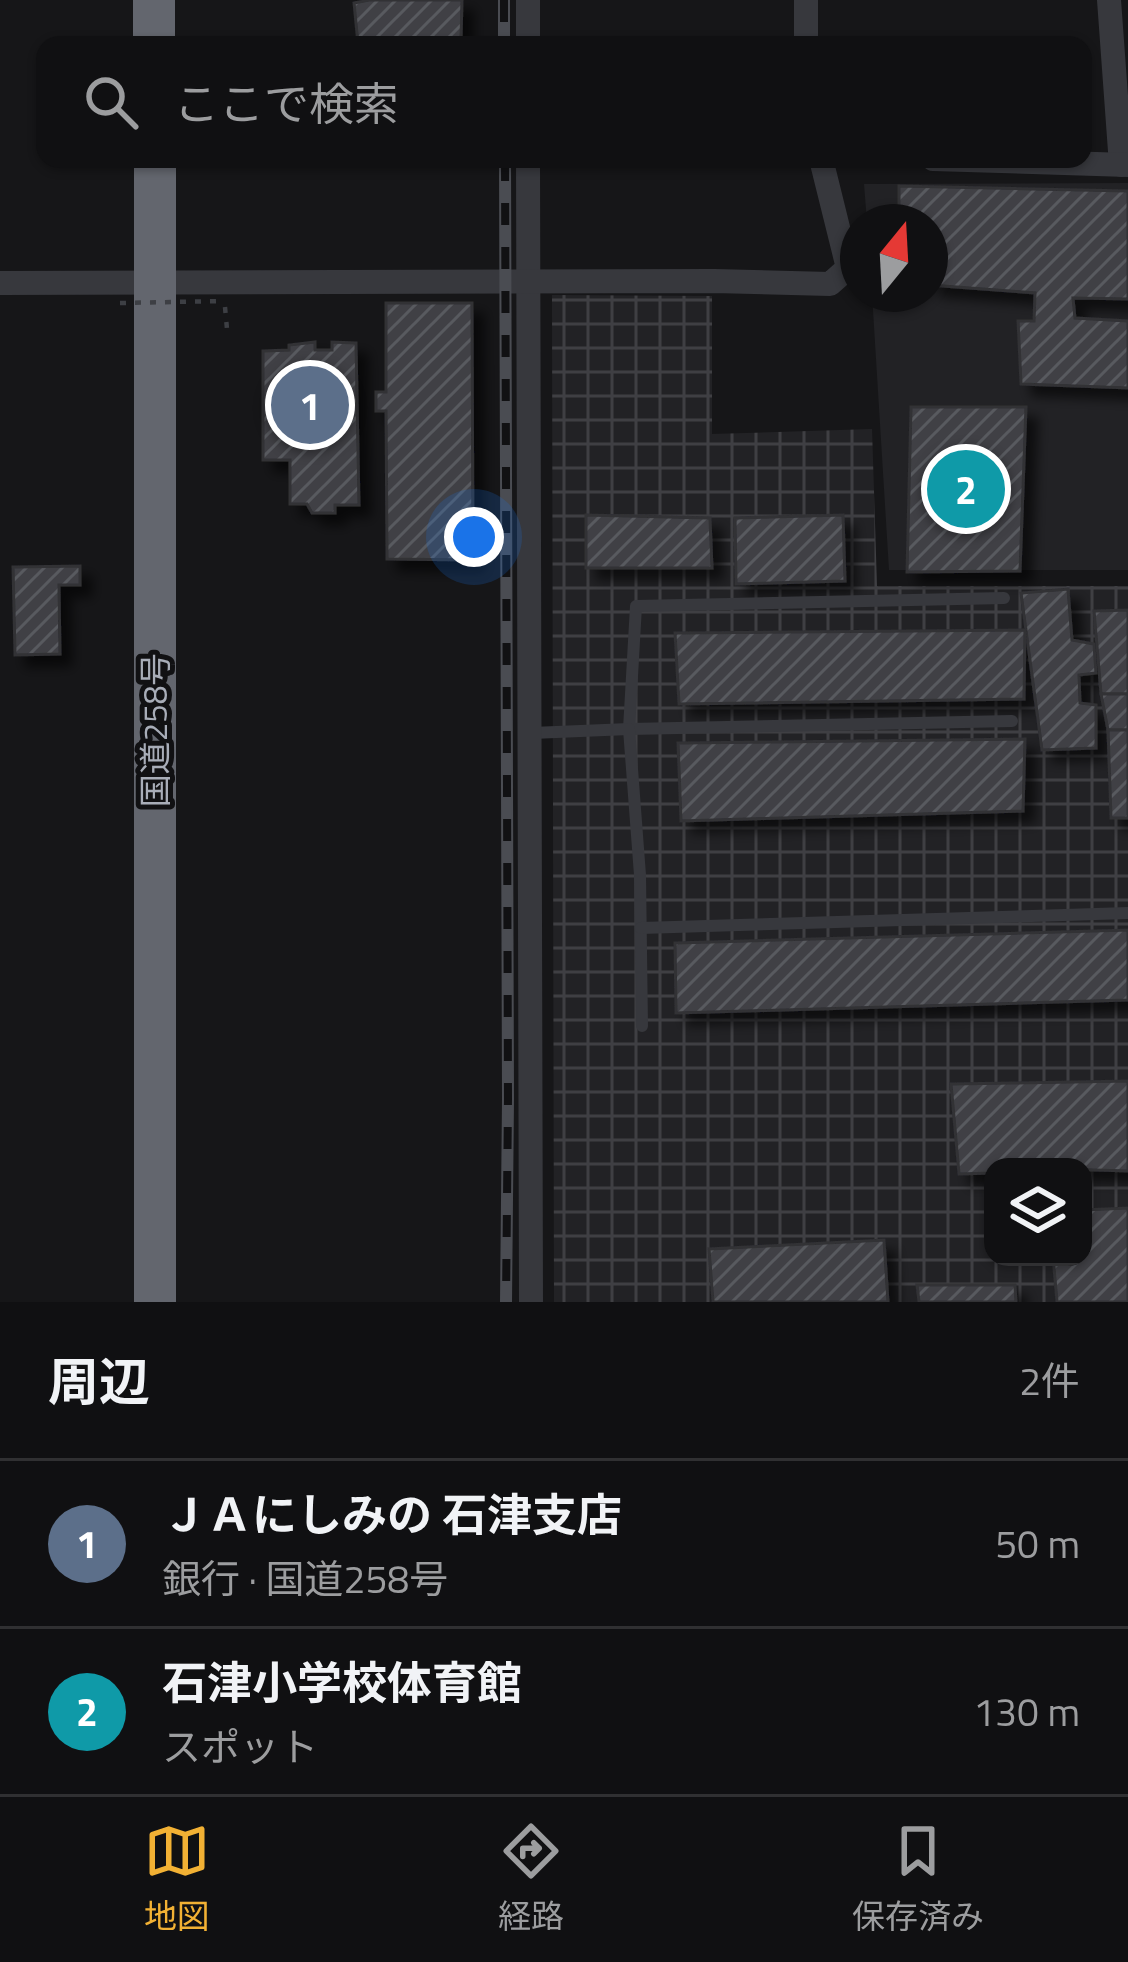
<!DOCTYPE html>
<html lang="ja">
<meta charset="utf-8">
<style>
:root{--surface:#101012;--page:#19191b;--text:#f1f3f6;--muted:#9c9d9f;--line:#303032;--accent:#f2b134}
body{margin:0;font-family:"Titillium Web","Noto Sans JP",sans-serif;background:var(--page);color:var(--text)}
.controls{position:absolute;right:36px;bottom:36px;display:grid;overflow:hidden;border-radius:24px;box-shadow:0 3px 9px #0004}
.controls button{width:108px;height:108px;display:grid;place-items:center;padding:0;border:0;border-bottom:3px solid var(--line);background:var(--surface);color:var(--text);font:60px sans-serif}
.compass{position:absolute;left:840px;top:204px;width:108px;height:108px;border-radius:50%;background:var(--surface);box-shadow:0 3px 9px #0004;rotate:18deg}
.you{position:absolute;left:474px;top:537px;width:42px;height:42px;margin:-30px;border:9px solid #fff;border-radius:50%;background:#1a73e8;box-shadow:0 0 0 18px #1a73e833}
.badge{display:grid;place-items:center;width:78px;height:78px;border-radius:50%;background:var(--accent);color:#fff;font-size:39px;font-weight:700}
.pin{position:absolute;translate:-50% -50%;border:6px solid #fff;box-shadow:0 3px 12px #0006}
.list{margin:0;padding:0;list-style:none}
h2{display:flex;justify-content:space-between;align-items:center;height:156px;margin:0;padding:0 48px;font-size:51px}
h2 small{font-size:39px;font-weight:400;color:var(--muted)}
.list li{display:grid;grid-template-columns:78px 1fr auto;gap:36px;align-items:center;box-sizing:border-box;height:168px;padding:0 48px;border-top:3px solid var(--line)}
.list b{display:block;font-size:45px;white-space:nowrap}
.list p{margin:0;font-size:39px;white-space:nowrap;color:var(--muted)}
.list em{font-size:39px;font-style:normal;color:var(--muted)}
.icon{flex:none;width:66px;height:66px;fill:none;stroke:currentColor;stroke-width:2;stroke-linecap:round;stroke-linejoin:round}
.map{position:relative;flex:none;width:1128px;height:1302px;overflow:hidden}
.search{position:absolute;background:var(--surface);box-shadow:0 3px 9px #0004;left:36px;right:36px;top:36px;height:132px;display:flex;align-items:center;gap:30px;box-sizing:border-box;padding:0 42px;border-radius:24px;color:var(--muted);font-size:45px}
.sheet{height:492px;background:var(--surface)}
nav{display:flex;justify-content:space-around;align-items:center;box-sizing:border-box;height:168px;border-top:3px solid var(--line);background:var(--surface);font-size:33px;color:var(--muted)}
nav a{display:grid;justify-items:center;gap:6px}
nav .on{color:var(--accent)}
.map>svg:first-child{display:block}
</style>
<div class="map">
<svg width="1128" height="1302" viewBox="0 0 1128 1302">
<defs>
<pattern id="industrial-grid" width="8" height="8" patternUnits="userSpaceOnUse" patternTransform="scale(3)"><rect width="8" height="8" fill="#222225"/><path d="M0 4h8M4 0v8" fill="none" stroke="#3f3f43"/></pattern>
<pattern id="building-hatch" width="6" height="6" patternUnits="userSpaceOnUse" patternTransform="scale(3)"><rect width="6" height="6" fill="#404145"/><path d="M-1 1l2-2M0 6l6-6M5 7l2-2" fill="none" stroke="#595a5e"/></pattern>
<filter id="shadow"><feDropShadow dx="11" dy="11" stdDeviation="6" flood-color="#0009"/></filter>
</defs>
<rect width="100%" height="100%" fill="#161618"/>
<polygon fill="#222225" points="1128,183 1128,570 889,570 872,294 930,294 930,222 867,222 864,184"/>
<path fill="url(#industrial-grid)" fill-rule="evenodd" d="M552,295l160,1v138l160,-5 5,157h251v716h-574zM993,1167h90v90h-90z"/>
<g fill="url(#building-hatch)" stroke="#303034" stroke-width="3" filter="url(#shadow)">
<polygon points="369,0 462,0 461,40 358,44 354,3"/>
<polygon points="899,186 1128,191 1128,299 1073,298 1075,318 1128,321 1128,388 1021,384 1018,321 1034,321 1035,293 930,285 930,222 899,222"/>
<polygon points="386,303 472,303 473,560 387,559 386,411 376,411 376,392 386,392"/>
<polygon points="315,342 315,350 332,350 332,342 356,343 359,505 335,505 335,513 312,513 307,504 290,504 290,460 263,460 263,351 289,350 289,345"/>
<polygon points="911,407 1026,407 1020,571 907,572"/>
<polygon points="586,515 710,518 712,568 586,568"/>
<polygon points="843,515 845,581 736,584 735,518"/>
<polygon points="80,566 80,585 59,585 60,654 15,655 13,567"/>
<polygon points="1068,589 1072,640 1094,644 1096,673 1079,675 1080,703 1096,705 1096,748 1042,750 1021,593"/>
<polygon points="1128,610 1128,694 1101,694 1094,611"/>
<polygon points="1025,630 1024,699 679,704 675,633"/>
<polygon points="1101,694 1128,694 1128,730 1108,730"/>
<polygon points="1108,730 1128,730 1128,818 1111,818"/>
<polygon points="1025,739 1023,811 681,821 678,743"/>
<polygon points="1128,930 1128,1000 676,1013 675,943"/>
<polygon points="1128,1081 1128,1171 993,1167 993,1173 959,1174 951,1084"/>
<polygon points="1128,1208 1128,1302 1057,1302 1053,1257 1083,1257 1083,1210"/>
<polygon points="884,1240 888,1302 713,1302 709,1249"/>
<polygon points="917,1285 1015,1285 1016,1302 919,1302"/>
</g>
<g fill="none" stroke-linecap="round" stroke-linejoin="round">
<polyline stroke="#3d3f44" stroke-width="4.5" stroke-dasharray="6 9" stroke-linecap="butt" points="225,307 227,329"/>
<g stroke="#37383d" stroke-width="12">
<polyline points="1004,598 636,606 629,729 1012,721"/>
<polyline points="532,733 629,729 640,875 642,1026"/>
<polyline points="641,928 1128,913"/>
</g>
<g stroke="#37383d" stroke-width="24">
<polyline points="528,0 528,45"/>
<polyline points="806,0 806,45"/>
<polyline points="1109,0 1121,165"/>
<polyline points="528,159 531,1302"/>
<polyline points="933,159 1128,165"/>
<polyline points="0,283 714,281 830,284 848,268 821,159"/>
</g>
<g stroke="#63666e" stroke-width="42">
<polyline points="154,0 154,45"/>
<polyline points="155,159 155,1302"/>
</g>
<g stroke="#4a4c52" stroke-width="12">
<g id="rail">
<polyline points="504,0 504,45"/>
<polyline points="505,159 508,1099 506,1302"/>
</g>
</g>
<use href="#rail" stroke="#111113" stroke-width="8" stroke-dasharray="22" stroke-linecap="butt"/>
<polyline stroke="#3d3f44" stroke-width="4.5" stroke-dasharray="6 9" stroke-linecap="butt" points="120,303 224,301"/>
</g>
<g text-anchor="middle" stroke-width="10" stroke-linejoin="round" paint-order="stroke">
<g font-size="33" fill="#a8adb8" stroke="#111113">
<text transform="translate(155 730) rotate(-90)" y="12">国道258号</text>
</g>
</g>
</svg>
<div class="controls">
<button><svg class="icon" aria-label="layers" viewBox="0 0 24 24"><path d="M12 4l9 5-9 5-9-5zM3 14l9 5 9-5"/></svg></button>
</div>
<svg class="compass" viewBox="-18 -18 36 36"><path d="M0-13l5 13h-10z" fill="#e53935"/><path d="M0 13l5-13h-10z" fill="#9c9d9f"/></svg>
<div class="you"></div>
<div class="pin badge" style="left:310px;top:405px;background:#5c6f8a">1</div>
<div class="pin badge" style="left:966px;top:489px;background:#0f9aa8">2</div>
<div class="search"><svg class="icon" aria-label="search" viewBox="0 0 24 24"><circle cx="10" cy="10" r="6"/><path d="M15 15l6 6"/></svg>ここで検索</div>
</div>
<section class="sheet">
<h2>周辺<small>2件</small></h2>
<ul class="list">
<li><span class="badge" style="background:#5c6f8a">1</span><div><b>ＪＡにしみの 石津支店</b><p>銀行 · 国道258号</p></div><em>50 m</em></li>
<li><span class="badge" style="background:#0f9aa8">2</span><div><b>石津小学校体育館</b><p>スポット</p></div><em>130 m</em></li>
</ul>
</section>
<nav>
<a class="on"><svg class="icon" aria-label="map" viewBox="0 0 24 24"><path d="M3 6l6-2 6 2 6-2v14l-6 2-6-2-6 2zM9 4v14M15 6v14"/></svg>地図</a>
<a><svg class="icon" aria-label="directions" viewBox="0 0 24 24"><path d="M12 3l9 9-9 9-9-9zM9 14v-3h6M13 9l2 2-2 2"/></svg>経路</a>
<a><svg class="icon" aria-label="saved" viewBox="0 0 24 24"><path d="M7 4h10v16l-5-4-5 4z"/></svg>保存済み</a>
</nav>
